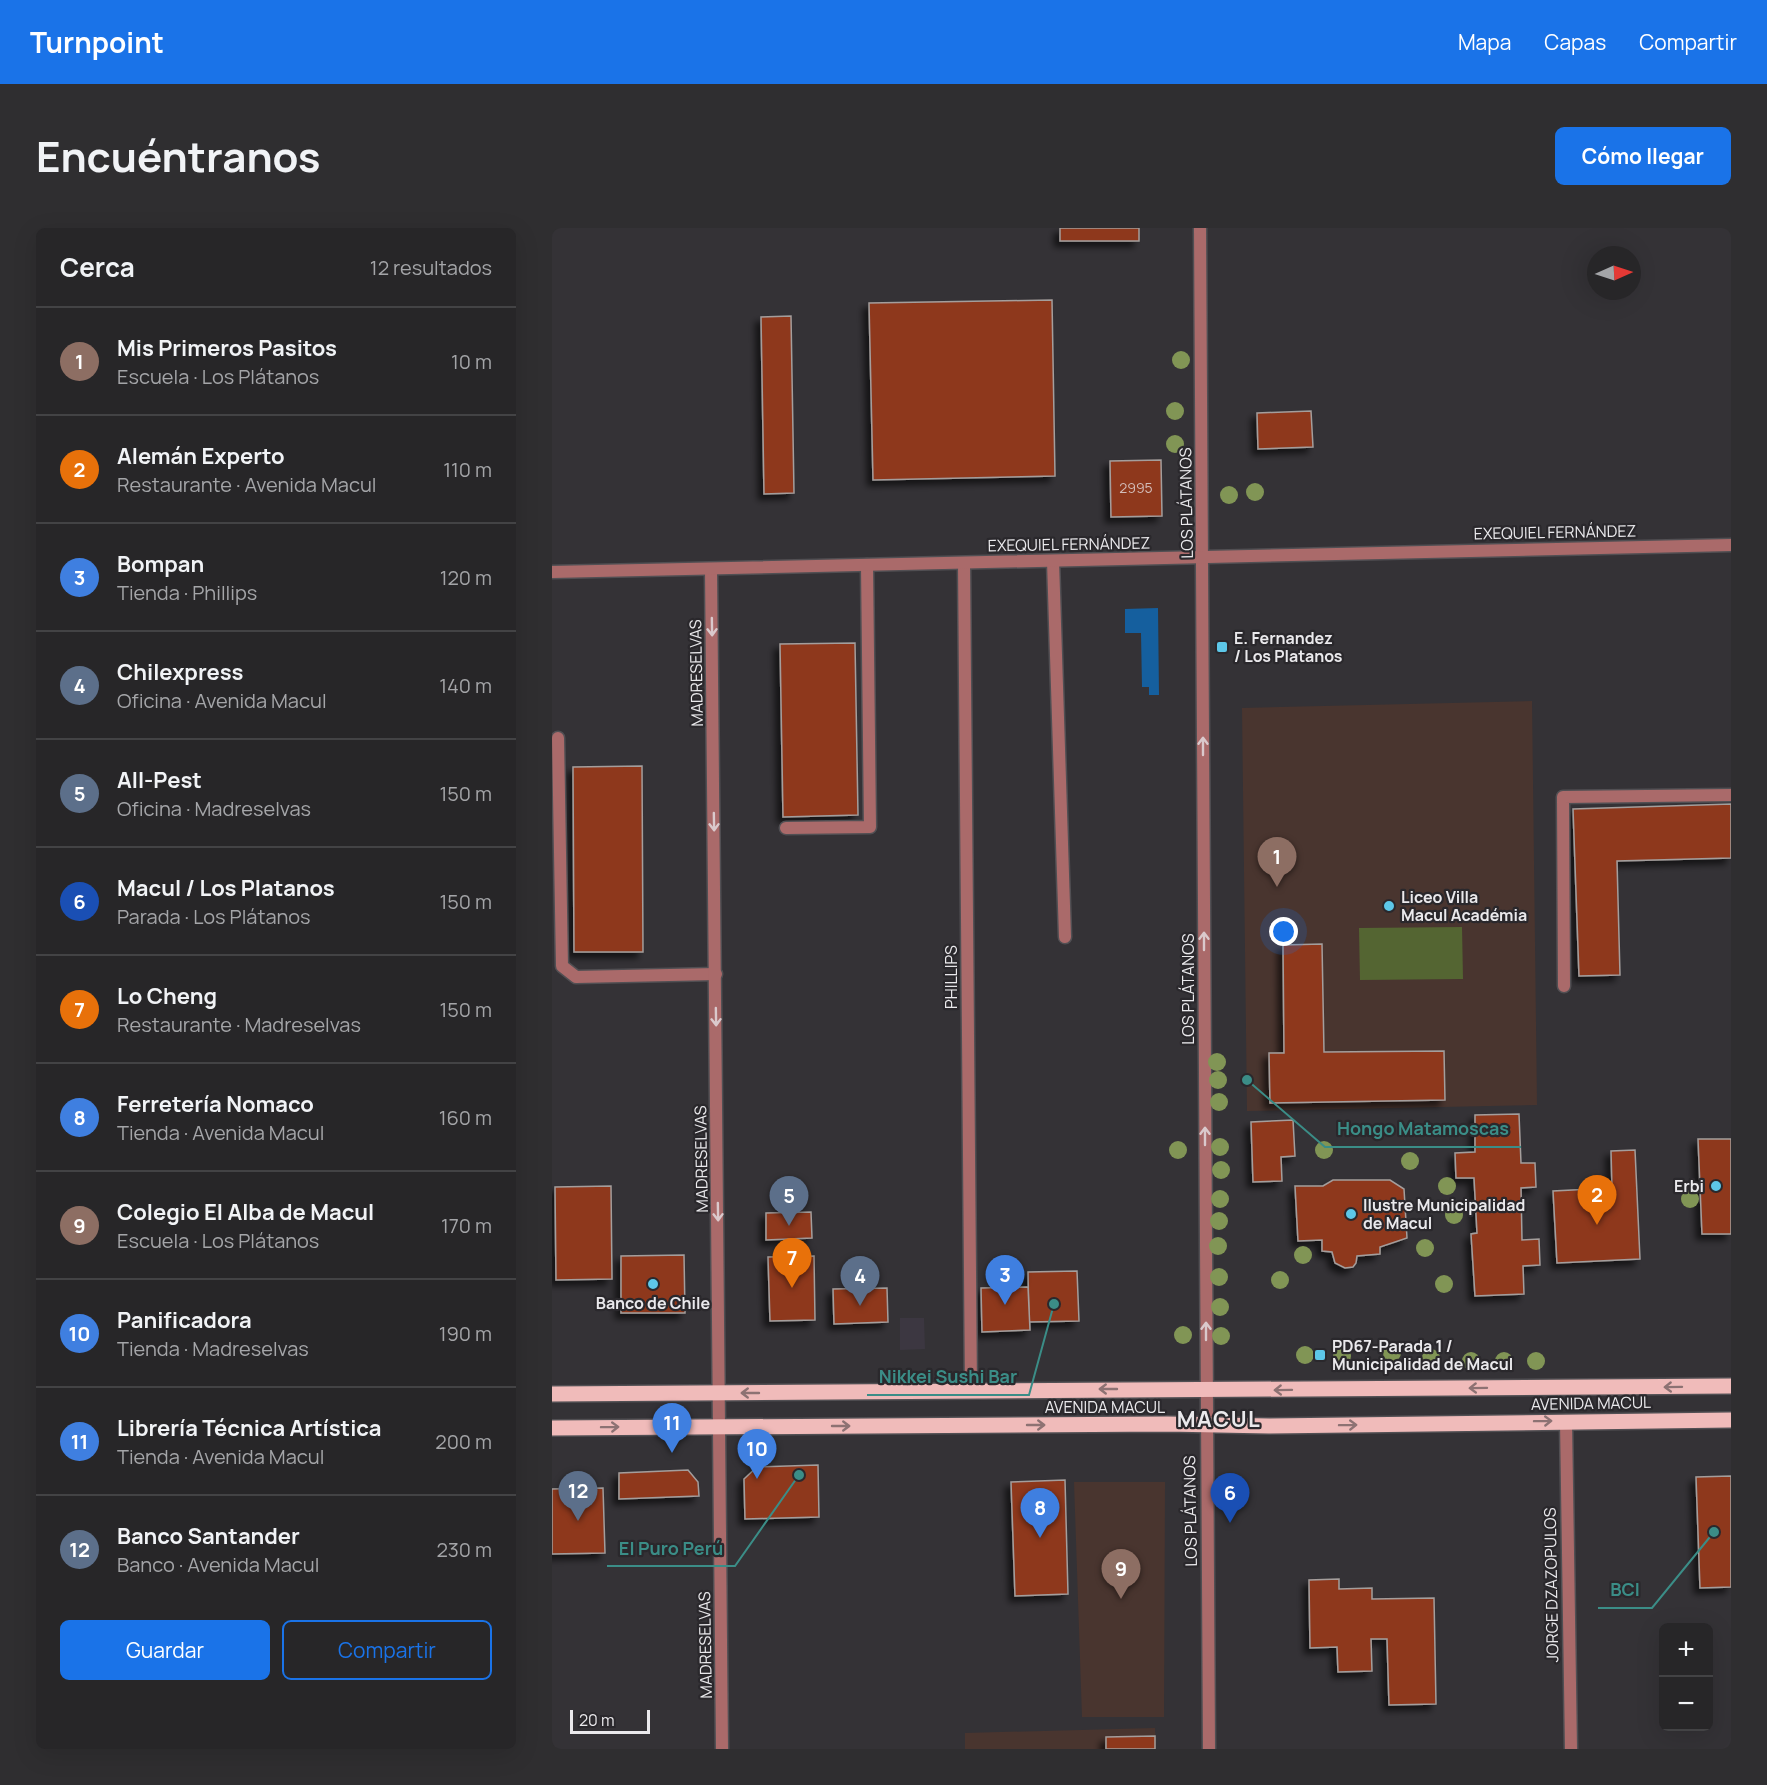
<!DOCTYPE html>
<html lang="es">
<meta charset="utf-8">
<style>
:root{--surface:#272628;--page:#2f2e30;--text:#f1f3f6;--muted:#a4a5a8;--line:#434345;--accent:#1a73e8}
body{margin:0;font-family:Manrope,sans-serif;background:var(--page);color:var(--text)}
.controls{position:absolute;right:18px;bottom:18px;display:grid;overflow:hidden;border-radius:9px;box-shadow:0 6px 24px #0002}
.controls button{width:54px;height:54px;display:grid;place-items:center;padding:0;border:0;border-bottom:2px solid var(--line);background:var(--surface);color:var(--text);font:30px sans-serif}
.compass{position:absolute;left:1035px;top:18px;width:54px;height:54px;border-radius:50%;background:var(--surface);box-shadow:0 6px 24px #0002;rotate:87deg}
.scale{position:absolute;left:18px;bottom:15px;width:80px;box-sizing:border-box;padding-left:6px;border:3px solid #eae9ec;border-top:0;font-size:16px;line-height:21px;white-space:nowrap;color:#eae9ec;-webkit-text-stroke:4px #2a282c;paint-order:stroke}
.you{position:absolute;left:732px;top:704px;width:21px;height:21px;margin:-15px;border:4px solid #fff;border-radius:50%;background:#1a73e8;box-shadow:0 0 0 9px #1a73e833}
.badge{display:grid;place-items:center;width:39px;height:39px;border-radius:50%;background:var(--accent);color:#fff;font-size:20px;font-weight:700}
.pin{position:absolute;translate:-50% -50px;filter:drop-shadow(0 2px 3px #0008)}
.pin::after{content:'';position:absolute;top:32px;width:21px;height:18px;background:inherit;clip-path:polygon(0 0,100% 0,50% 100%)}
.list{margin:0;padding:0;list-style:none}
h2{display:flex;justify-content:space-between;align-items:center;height:78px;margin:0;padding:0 24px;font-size:26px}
h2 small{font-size:20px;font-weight:400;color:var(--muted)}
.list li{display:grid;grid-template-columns:39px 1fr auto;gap:18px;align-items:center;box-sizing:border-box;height:108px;padding:0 24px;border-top:2px solid var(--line)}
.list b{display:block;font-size:22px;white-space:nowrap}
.list p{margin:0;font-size:20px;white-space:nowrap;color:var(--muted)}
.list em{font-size:20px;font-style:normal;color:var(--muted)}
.actions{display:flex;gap:12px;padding:18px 24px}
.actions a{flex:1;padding:14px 0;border:2px solid var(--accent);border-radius:9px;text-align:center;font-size:21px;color:var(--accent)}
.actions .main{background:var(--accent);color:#fff}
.map{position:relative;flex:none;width:1179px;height:1521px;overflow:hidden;border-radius:9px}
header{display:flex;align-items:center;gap:36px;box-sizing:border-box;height:84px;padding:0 30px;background:var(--accent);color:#fff}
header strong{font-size:28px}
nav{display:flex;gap:33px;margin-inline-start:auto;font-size:21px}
.intro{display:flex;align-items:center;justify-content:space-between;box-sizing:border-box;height:144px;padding:0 36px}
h1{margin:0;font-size:42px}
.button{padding:15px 27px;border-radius:9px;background:var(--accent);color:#fff;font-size:21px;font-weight:700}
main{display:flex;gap:36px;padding:0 36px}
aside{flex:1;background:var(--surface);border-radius:9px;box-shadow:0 6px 24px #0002}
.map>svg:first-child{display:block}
</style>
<header>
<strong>Turnpoint</strong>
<nav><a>Mapa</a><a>Capas</a><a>Compartir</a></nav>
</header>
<div class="intro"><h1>Encuéntranos</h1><a class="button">Cómo llegar</a></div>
<main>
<aside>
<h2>Cerca<small>12 resultados</small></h2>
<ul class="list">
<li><span class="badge" style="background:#8d6e63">1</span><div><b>Mis Primeros Pasitos</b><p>Escuela · Los Plátanos</p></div><em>10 m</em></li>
<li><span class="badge" style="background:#e8710a">2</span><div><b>Alemán Experto</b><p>Restaurante · Avenida Macul</p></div><em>110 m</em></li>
<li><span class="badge" style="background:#3f7fe0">3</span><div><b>Bompan</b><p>Tienda · Phillips</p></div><em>120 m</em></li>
<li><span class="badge" style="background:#5c6f8a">4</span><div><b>Chilexpress</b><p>Oficina · Avenida Macul</p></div><em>140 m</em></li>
<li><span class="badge" style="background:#5c6f8a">5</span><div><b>All-Pest</b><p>Oficina · Madreselvas</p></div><em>150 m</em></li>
<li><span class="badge" style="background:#1a4fb4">6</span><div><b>Macul / Los Platanos</b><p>Parada · Los Plátanos</p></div><em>150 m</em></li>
<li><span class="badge" style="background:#e8710a">7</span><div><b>Lo Cheng</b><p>Restaurante · Madreselvas</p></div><em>150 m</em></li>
<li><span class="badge" style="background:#3f7fe0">8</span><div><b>Ferretería Nomaco</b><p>Tienda · Avenida Macul</p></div><em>160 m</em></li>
<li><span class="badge" style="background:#8d6e63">9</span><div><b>Colegio El Alba de Macul</b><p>Escuela · Los Plátanos</p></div><em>170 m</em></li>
<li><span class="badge" style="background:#3f7fe0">10</span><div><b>Panificadora</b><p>Tienda · Madreselvas</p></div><em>190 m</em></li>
<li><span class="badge" style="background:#3f7fe0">11</span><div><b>Librería Técnica Artística</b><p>Tienda · Avenida Macul</p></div><em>200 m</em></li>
<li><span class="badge" style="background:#5c6f8a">12</span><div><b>Banco Santander</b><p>Banco · Avenida Macul</p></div><em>230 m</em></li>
</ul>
<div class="actions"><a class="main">Guardar</a><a>Compartir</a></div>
</aside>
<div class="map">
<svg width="1179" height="1521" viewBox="0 0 1179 1521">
<defs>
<filter id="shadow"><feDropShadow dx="-5.5" dy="5.5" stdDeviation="3" flood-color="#0009"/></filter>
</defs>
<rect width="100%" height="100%" fill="#343236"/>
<polygon fill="#3c3741" points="348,1090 372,1090 373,1121 348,1122"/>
<g fill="#49352f">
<polygon points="980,473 985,877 695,883 690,480"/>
<polygon points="522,1254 613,1254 612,1489 530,1489"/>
<polygon points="603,1500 604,1521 413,1521 413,1505"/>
</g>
<polygon fill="#546532" points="910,699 911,751 808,752 807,700"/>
<polygon fill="#155f9e" points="606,380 607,467 597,467 597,459 590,459 589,405 573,405 573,381"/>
<g fill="#8e381f" stroke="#a49e9c" stroke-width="1.5" filter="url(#shadow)">
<rect x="508" y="0" width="79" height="13"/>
<polygon points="500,72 503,248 321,252 317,75"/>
<polygon points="239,88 242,265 212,266 209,89"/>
<polygon points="759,183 761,219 706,221 705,185"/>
<polygon points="609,232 610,288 559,289 558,233"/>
<polygon points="303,415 306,587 231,589 228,416"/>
<polygon points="90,538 91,724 22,724 21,539"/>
<polygon points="1179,576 1179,630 1065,633 1068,747 1027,748 1021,581"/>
<polygon points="770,716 772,824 892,823 893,872 718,875 717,825 732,825 731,717"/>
<polygon points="967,886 969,935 983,935 984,959 969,960 970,1012 987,1011 988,1037 971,1038 972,1066 923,1068 919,1006 925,1005 922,950 904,950 903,925 923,924 923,887"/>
<polygon points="741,892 743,928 729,929 730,953 701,954 699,894"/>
<polygon points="1146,911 1179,911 1179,1006 1150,1006"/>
<polygon points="1083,922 1088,1031 1005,1035 1001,963 1060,960 1059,923"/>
<polygon points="781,952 838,952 852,961 855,1010 828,1019 828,1026 805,1028 804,1035 801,1039 793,1040 783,1035 780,1024 770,1023 770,1012 746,1013 743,958 771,958"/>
<polygon points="59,958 60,1051 4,1052 3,959"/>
<polygon points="259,984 260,1010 214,1012 214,985"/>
<polygon points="132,1027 133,1085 69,1085 69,1028"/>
<polygon points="262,1028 263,1092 218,1093 216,1029"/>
<polygon points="525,1043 527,1093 477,1094 476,1044"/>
<polygon points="476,1059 478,1102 430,1104 429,1060"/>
<polygon points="335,1060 336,1094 282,1096 281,1061"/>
<polygon points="266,1237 267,1289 193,1291 192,1251 205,1239"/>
<polygon points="136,1242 146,1254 147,1268 67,1271 67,1245"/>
<polygon points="1179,1248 1179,1359 1148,1360 1144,1249"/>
<polygon points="513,1252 516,1366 463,1368 459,1254"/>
<polygon points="51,1260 53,1325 0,1326 0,1261"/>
<polygon points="787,1351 787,1361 820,1360 820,1371 882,1370 884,1476 837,1477 835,1411 819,1411 820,1443 786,1444 785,1419 758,1420 757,1352"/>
<polygon points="603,1508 603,1521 554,1521 554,1509"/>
</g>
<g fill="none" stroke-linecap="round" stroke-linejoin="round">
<g stroke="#514f53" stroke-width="15">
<g id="service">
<polyline points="501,333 513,709"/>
<polyline points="6,510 10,738 24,749 164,746"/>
<polyline points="234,600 318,599 315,337"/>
<polyline points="1012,758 1011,569 1179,567"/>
</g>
</g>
<g stroke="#514f53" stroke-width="15">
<g id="minor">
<polyline points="412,335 419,1162"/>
<polyline points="159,341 170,1521"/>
<polyline points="1014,1193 1019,1521"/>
</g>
</g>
<g stroke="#514f53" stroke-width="15">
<g id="tertiary">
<polyline points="648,0 657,1521"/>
<polyline points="0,344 1179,317"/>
</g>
</g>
<g stroke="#514f53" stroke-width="18">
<g id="primary">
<polyline points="0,1166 1179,1158"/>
<polyline points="0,1200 615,1196 717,1198 1179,1192"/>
</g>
</g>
<use href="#service" stroke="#aa6a6a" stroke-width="12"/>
<use href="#minor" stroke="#aa6a6a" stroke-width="12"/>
<use href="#tertiary" stroke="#aa6a6a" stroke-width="12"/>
<use href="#primary" stroke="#f0bbba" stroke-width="15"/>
</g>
<g fill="#819555">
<circle cx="629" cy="132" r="9"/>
<circle cx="623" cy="183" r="9"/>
<circle cx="623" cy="216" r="9"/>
<circle cx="703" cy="264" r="9"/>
<circle cx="677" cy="267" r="9"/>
<circle cx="665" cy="834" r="9"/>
<circle cx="666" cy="852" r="9"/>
<circle cx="667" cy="874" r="9"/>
<circle cx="668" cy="919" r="9"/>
<circle cx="626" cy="922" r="9"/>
<circle cx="772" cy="922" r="9"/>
<circle cx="858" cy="933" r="9"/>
<circle cx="669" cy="942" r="9"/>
<circle cx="895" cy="958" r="9"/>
<circle cx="668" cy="971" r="9"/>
<circle cx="1138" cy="971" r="9"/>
<circle cx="902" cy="987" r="9"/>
<circle cx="667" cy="993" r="9"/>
<circle cx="666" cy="1018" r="9"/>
<circle cx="873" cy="1020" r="9"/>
<circle cx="751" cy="1027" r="9"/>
<circle cx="667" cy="1049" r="9"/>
<circle cx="728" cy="1052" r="9"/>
<circle cx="892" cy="1056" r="9"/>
<circle cx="668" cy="1079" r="9"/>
<circle cx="631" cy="1107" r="9"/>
<circle cx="669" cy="1108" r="9"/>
<circle cx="840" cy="1125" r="9"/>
<circle cx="753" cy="1127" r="9"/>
<circle cx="790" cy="1128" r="9"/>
<circle cx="879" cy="1130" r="9"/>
<circle cx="919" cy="1133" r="9"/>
<circle cx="952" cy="1133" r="9"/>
<circle cx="984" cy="1133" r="9"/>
</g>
<defs><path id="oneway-shaft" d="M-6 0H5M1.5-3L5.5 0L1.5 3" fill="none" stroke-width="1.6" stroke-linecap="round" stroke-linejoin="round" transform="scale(1.5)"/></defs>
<g stroke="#dac9cc">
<use href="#oneway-shaft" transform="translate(160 399) rotate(89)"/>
<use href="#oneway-shaft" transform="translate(651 518) rotate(-90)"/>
<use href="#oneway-shaft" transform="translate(162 594) rotate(89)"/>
<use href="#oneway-shaft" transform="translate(652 713) rotate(-90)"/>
<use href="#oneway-shaft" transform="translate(164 789) rotate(89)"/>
<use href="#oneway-shaft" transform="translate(653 908) rotate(-90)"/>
<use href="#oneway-shaft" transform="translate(166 984) rotate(89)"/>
<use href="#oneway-shaft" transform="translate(654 1103) rotate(-90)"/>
</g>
<g stroke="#8d7273">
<use href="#oneway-shaft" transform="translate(1121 1159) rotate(179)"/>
<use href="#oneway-shaft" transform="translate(926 1160) rotate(179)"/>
<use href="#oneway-shaft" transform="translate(556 1161) rotate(180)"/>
<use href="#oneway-shaft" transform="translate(731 1162) rotate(179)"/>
<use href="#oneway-shaft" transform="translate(198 1165) rotate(180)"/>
<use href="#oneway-shaft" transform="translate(991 1193) rotate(-1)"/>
<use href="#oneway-shaft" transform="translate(484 1197)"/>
<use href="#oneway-shaft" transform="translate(796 1197) rotate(-1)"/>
<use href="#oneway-shaft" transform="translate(289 1198)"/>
<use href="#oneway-shaft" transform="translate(58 1199) rotate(-1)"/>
</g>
<g fill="#5dc7e8" stroke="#2a282c" stroke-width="2">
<rect x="664" y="413" width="12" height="12" rx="3"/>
<circle cx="837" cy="678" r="6"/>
<circle cx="1164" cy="958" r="6"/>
<circle cx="799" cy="986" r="6"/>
<circle cx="101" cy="1056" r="6"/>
<rect x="762" y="1121" width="12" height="12" rx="3"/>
</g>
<g text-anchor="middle" stroke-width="4.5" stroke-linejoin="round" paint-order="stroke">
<g font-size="14" fill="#d3bdb9">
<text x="584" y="265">2995</text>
</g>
<g font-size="16" fill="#eae9ec" stroke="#2a282c">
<text transform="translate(634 275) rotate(-91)" y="6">LOS PLÁTANOS</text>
<text transform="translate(1003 304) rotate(-1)" y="6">EXEQUIEL FERNÁNDEZ</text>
<text transform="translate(517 316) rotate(-1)" y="6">EXEQUIEL FERNÁNDEZ</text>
<text transform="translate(144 445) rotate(-91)" y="6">MADRESELVAS</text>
<text transform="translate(399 749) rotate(-90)" y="6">PHILLIPS</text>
<text transform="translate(636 761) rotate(-90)" y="6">LOS PLÁTANOS</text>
<text transform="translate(149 931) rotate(-91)" y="6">MADRESELVAS</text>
<text transform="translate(1039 1175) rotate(-1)" y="6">AVENIDA MACUL</text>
<text x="553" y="1185">AVENIDA MACUL</text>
<text transform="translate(638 1283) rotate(-91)" y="6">LOS PLÁTANOS</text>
<text transform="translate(999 1357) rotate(-91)" y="6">JORGE DZAZOPULOS</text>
<text transform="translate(153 1417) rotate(-91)" y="6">MADRESELVAS</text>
</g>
<g font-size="16" font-weight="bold" fill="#eae9ec" stroke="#2a282c" text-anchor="start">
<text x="682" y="416">E. Fernandez<tspan x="682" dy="18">/ Los Platanos</tspan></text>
<text x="849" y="675">Liceo Villa<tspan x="849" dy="18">Macul Académia</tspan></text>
<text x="1152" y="964" text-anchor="end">Erbi</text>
<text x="811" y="983">Ilustre Municipalidad<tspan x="811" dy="18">de Macul</tspan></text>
<text x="101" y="1081" text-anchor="middle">Banco de Chile</text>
<text x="780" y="1124">PD67-Parada 1 /<tspan x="780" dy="18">Municipalidad de Macul</tspan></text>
</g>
<g font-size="22" font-weight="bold" letter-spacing="1.5" fill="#eae9ec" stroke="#2a282c">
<text x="667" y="1199">MACUL</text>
</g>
</g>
<path fill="none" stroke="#3b8d87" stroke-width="2" d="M695 852L773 919H969M502 1076L477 1167H315M247 1247L183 1338H55M1162 1304L1100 1380H1046"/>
<g fill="#3b8d87" stroke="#2a282c" stroke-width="2">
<circle cx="695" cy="852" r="6"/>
<circle cx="502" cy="1076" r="6"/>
<circle cx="247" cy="1247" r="6"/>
<circle cx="1162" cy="1304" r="6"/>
</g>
<g font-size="18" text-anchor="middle" font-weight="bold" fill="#3b8d87" stroke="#2a282c" stroke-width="4.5" stroke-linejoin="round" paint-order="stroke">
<text x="871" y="907">Hongo Matamoscas</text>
<text x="396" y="1155">Nikkei Sushi Bar</text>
<text x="119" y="1327">El Puro Perú</text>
<text x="1073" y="1368">BCI</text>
</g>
</svg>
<div class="controls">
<button>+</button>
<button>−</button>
</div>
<svg class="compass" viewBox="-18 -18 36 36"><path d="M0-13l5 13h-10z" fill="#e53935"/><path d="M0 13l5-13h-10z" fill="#a4a5a8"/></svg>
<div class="scale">20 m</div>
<div class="you"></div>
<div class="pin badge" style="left:725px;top:659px;background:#8d6e63">1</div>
<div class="pin badge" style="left:1045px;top:997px;background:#e8710a">2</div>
<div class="pin badge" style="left:453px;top:1077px;background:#3f7fe0">3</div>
<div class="pin badge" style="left:308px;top:1078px;background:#5c6f8a">4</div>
<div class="pin badge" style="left:237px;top:998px;background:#5c6f8a">5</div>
<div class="pin badge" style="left:678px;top:1295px;background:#1a4fb4">6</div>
<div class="pin badge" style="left:240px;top:1060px;background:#e8710a">7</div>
<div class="pin badge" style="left:488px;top:1310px;background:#3f7fe0">8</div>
<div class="pin badge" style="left:569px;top:1371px;background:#8d6e63">9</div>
<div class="pin badge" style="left:205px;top:1251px;background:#3f7fe0">10</div>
<div class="pin badge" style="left:120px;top:1225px;background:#3f7fe0">11</div>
<div class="pin badge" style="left:26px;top:1293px;background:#5c6f8a">12</div>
</div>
</main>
